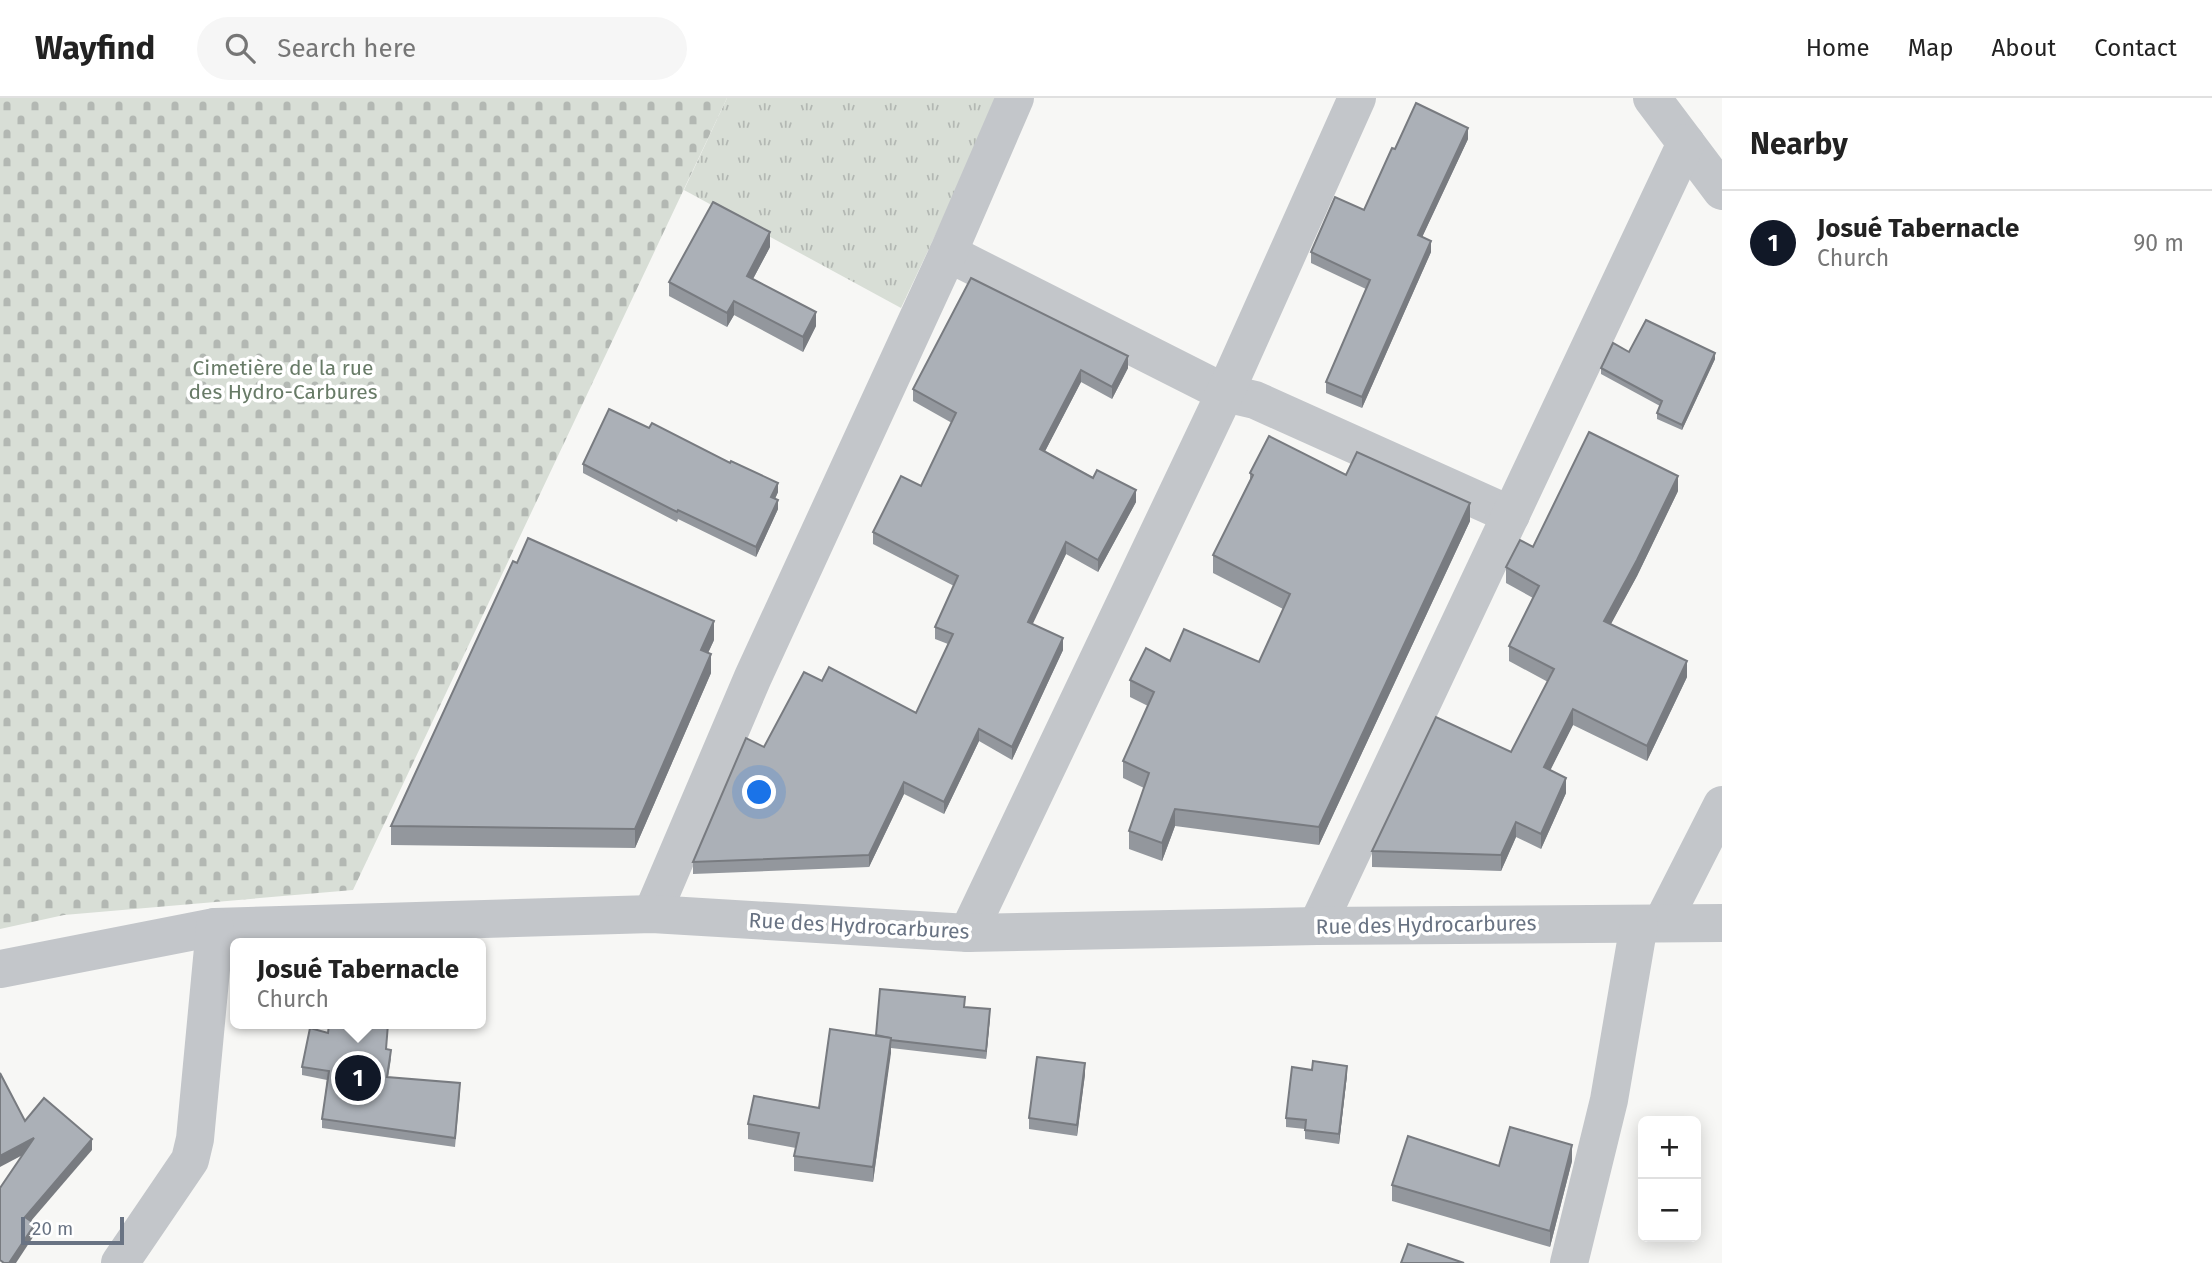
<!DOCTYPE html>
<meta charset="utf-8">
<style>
:root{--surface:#fff;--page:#f6f6f6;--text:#222;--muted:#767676;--line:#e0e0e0;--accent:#111827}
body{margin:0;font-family:"Fira Sans",sans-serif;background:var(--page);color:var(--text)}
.controls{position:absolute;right:21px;bottom:21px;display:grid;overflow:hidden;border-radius:10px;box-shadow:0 4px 18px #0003}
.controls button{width:63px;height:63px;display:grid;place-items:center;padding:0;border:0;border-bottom:2px solid var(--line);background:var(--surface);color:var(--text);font:35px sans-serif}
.scale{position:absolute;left:21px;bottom:18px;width:103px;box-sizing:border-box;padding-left:7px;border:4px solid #697383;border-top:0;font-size:19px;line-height:24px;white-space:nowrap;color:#697383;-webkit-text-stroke:5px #fff;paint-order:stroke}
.you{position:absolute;left:760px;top:695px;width:24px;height:24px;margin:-18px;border:5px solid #fff;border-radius:50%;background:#1a73e8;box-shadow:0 0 0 10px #1a73e833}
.badge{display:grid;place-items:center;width:46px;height:46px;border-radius:50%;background:var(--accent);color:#fff;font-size:23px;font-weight:700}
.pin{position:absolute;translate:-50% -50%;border:4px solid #fff;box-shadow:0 2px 7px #0006}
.popup{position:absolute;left:230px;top:840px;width:256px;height:91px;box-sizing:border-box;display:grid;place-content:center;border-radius:10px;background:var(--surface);filter:drop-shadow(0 2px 5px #0005);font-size:23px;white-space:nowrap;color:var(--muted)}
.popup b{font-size:26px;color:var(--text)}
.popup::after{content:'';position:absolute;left:50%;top:100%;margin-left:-14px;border:14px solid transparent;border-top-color:var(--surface)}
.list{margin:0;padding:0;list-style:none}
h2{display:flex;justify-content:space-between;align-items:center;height:91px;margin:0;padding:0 28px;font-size:30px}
h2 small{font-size:23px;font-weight:400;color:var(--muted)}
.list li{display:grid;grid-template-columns:46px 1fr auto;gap:21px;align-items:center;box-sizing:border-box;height:105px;padding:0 28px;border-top:2px solid var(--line)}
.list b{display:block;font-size:26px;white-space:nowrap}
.list p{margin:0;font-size:23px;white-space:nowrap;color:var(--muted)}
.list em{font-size:23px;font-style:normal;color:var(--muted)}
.icon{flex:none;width:38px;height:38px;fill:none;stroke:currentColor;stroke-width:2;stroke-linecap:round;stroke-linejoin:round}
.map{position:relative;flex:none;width:1722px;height:1165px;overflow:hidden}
header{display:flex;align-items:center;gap:42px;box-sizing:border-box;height:98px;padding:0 35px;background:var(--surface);border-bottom:2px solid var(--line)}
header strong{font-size:33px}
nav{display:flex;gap:38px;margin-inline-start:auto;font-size:24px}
.search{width:490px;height:63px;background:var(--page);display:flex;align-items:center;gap:18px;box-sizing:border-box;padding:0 24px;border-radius:38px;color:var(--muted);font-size:26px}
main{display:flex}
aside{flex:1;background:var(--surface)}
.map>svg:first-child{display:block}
</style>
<header>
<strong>Wayfind</strong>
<div class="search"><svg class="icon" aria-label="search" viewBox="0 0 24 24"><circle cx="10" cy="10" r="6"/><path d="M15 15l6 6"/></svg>Search here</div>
<nav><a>Home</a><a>Map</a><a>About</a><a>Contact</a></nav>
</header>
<main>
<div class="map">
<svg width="1722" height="1165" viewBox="0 0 1722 1165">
<defs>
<pattern id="grass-tufts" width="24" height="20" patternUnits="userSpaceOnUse" patternTransform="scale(1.75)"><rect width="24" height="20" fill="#d8ded6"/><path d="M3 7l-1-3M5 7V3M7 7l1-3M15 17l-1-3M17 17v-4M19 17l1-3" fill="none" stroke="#b3b8b3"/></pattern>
<pattern id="cemetery-stones" width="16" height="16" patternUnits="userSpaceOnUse" patternTransform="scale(1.75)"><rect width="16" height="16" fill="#d8ded6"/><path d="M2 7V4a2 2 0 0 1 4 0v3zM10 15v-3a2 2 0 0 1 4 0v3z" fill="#b3b8b3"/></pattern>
</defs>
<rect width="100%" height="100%" fill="#f7f7f5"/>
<polygon fill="url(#grass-tufts)" points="727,0 1000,0 901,210 684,92"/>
<polygon fill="url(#cemetery-stones)" points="0,0 727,0 353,792 64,817 0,831"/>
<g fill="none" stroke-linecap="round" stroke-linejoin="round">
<g stroke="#c3c6ca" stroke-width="38">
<polyline points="1652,0 1722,93"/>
<polyline points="948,155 1225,295 1255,302 1511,417"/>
<polyline points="652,816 753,579 948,155 1015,0"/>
<polyline points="1662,825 1722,707"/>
<polyline points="1317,828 1686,45"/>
<polyline points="968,835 1225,295 1357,0"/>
<polyline points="0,871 215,829 652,816 968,835 1317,828 1722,825"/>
<polyline points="120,1165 190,1062 195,1041 215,829"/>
<polyline points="1569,1165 1609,1002 1639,826"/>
</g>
</g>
<g fill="#93979d">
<polygon points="1468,41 1422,139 1431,154 1362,310 1326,295 1326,284 1366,191 1311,165 1311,154 1364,112 1395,51"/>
<polygon points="770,149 753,181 816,228 803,254 734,217 727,229 669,198 669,184"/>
<polygon points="971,180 1128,270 1112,301 1081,284 1045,353 1136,404 1098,474 1066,456 1032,526 1063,552 1012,662 979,643 944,716 904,696 869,769 693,776 693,764 764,649 822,583 916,615 948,546 935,541 935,529 954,488 873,446 873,434 921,388 952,325 913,303 913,291"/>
<polygon points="1629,254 1715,261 1682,332 1657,321 1657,315 1660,308 1601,276 1601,270"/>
<polygon points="649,330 778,394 775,401 778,411 756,459 678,421 677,424 583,375 583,366"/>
<polygon points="1250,375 1346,377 1470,423 1319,747 1175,728 1162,763 1129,751 1129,733 1144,690 1123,680 1123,663 1148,608 1130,599 1130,582 1170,563 1259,564 1283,511 1213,475 1213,457 1250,382"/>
<polygon points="1678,393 1637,478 1610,527 1687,579 1647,663 1573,627 1550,672 1566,695 1541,751 1516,739 1501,773 1372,769 1372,753 1511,654 1548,584 1509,563 1509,548 1533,500 1506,485 1506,469 1533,449"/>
<polygon points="714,542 708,555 711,575 635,750 391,747 391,728"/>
<polygon points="965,909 990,919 986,961 891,950 873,1084 794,1073 794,1058 796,1050 748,1041 748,1026 819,1010 876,937"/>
<polygon points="387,951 391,961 388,979 460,994 455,1049 322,1030 322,1021 327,982 302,977 302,969"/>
<polygon points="1312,972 1347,977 1339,1046 1305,1041 1305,1031 1286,1029 1286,1020"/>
<polygon points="1085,976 1077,1038 1029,1031 1029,1020"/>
<polygon points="1572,1063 1550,1149 1392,1103 1392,1087 1499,1068"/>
</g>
<g fill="#787b80">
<polygon points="1468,30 1468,41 1418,148 1418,137"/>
<polygon points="770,134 770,149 747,192 747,178"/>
<polygon points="1431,143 1431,154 1362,310 1362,299"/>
<polygon points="734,203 734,217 727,229 727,215"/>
<polygon points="816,214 816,228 803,254 803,239"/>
<polygon points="1715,255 1715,261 1682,332 1682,327"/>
<polygon points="1128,258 1128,270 1112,301 1112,289"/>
<polygon points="1081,272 1081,284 1040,363 1040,351"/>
<polygon points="1678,378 1678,393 1637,478 1604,539 1604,523"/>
<polygon points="778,385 778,394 771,409 771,399"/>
<polygon points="1136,392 1136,404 1098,474 1098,462"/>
<polygon points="778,402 778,411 756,459 756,449"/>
<polygon points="1470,405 1470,423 1319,747 1319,729"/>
<polygon points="1066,444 1066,456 1028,536 1028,524"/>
<polygon points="714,523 714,542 701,570 701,552"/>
<polygon points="1063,540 1063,552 1012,662 1012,649"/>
<polygon points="711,556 711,575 635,750 635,731"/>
<polygon points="1687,563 1687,579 1647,663 1647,648"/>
<polygon points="1573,611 1573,627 1544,685 1544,669"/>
<polygon points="979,631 979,643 944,716 944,704"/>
<polygon points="1566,680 1566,695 1541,751 1541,736"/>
<polygon points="904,684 904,696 869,769 869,757"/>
<polygon points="1175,711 1175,728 1162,763 1162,745"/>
<polygon points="1516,724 1516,739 1501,773 1501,757"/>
<polygon points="990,911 990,919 986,961 986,953"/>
<polygon points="891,940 891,955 873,1084 873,1069"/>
<polygon points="1085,965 1085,976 1077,1038 1077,1027"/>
<polygon points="1347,968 1347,977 1339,1046 1339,1036"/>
<polygon points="34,1040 34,1051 0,1069 0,1058"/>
<polygon points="92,1041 92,1052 25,1130 25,1119"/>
<polygon points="1572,1047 1572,1063 1550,1149 1550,1133"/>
<polygon points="35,1126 35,1136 16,1165 9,1165"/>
</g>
<g fill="#abb0b7" stroke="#787b80" stroke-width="2">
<polygon points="1416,5 1468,30 1418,137 1431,143 1362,299 1326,284 1370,182 1311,154 1335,99 1364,112 1392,50 1395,51"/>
<polygon points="713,104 770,134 747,178 816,214 803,239 734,203 727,215 669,184"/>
<polygon points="971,180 1128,258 1112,289 1081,272 1040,351 1093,380 1097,372 1136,392 1098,462 1066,444 1028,524 1063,540 1012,649 979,631 944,704 904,684 869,757 693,764 746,640 764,649 804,574 822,583 829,569 916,615 953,536 935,529 958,478 873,434 901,378 921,388 956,315 913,291"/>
<polygon points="1646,222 1715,255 1682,327 1657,315 1662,303 1601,270 1613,245 1629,254"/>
<polygon points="609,311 649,330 652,325 730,365 731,363 778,385 771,399 778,402 756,449 678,412 677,414 583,366"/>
<polygon points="1589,334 1678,378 1637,462 1604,523 1687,563 1647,648 1573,611 1544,669 1566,680 1541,736 1516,724 1501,757 1372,753 1436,619 1511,654 1554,571 1509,548 1539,488 1506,469 1520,442 1533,449"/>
<polygon points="1269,338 1346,377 1357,354 1470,405 1319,729 1175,711 1162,745 1129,733 1149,675 1123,663 1154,594 1130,582 1146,550 1170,563 1184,531 1259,564 1290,496 1213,457 1253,377 1250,375"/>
<polygon points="528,440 714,523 701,552 711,556 635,731 391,728 513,463 517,465"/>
<polygon points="880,891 965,899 964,909 990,911 986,953 891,942 891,940 876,937"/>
<polygon points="329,926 388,926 386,951 391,952 387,979 460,985 455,1040 322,1021 329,973 302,969 310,930 328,935"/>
<polygon points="830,931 891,940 873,1069 794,1058 799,1035 748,1026 754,998 819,1010"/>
<polygon points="1037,959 1085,965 1077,1027 1029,1020"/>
<polygon points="1313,963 1347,968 1339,1036 1305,1032 1306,1022 1286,1020 1292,969 1312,972"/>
<polygon points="0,975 25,1023 44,1000 92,1041 25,1119 35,1126 9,1165 4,1165 0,1162 0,1090 34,1040 0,1058"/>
<polygon points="1510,1029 1572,1047 1550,1133 1392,1087 1408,1038 1499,1068"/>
<polygon points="1408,1146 1464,1165 1401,1165"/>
</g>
<g text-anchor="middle" stroke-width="7" stroke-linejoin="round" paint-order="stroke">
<g font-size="21" fill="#687b67" stroke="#fff">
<text x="283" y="277">Cimetière de la rue<tspan x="283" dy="24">des Hydro-Carbures</tspan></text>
</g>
<g font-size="21" fill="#697383" stroke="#fff">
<text transform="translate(1426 827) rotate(-1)" y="7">Rue des Hydrocarbures</text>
<text transform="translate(859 828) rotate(3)" y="7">Rue des Hydrocarbures</text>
</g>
</g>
</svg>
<div class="controls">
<button>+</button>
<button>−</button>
</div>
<div class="scale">20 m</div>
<div class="you"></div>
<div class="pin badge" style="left:358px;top:980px">1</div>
<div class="popup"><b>Josué Tabernacle</b>Church</div>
</div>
<aside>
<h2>Nearby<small></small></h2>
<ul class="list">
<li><span class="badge">1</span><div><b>Josué Tabernacle</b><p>Church</p></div><em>90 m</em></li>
</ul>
</aside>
</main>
